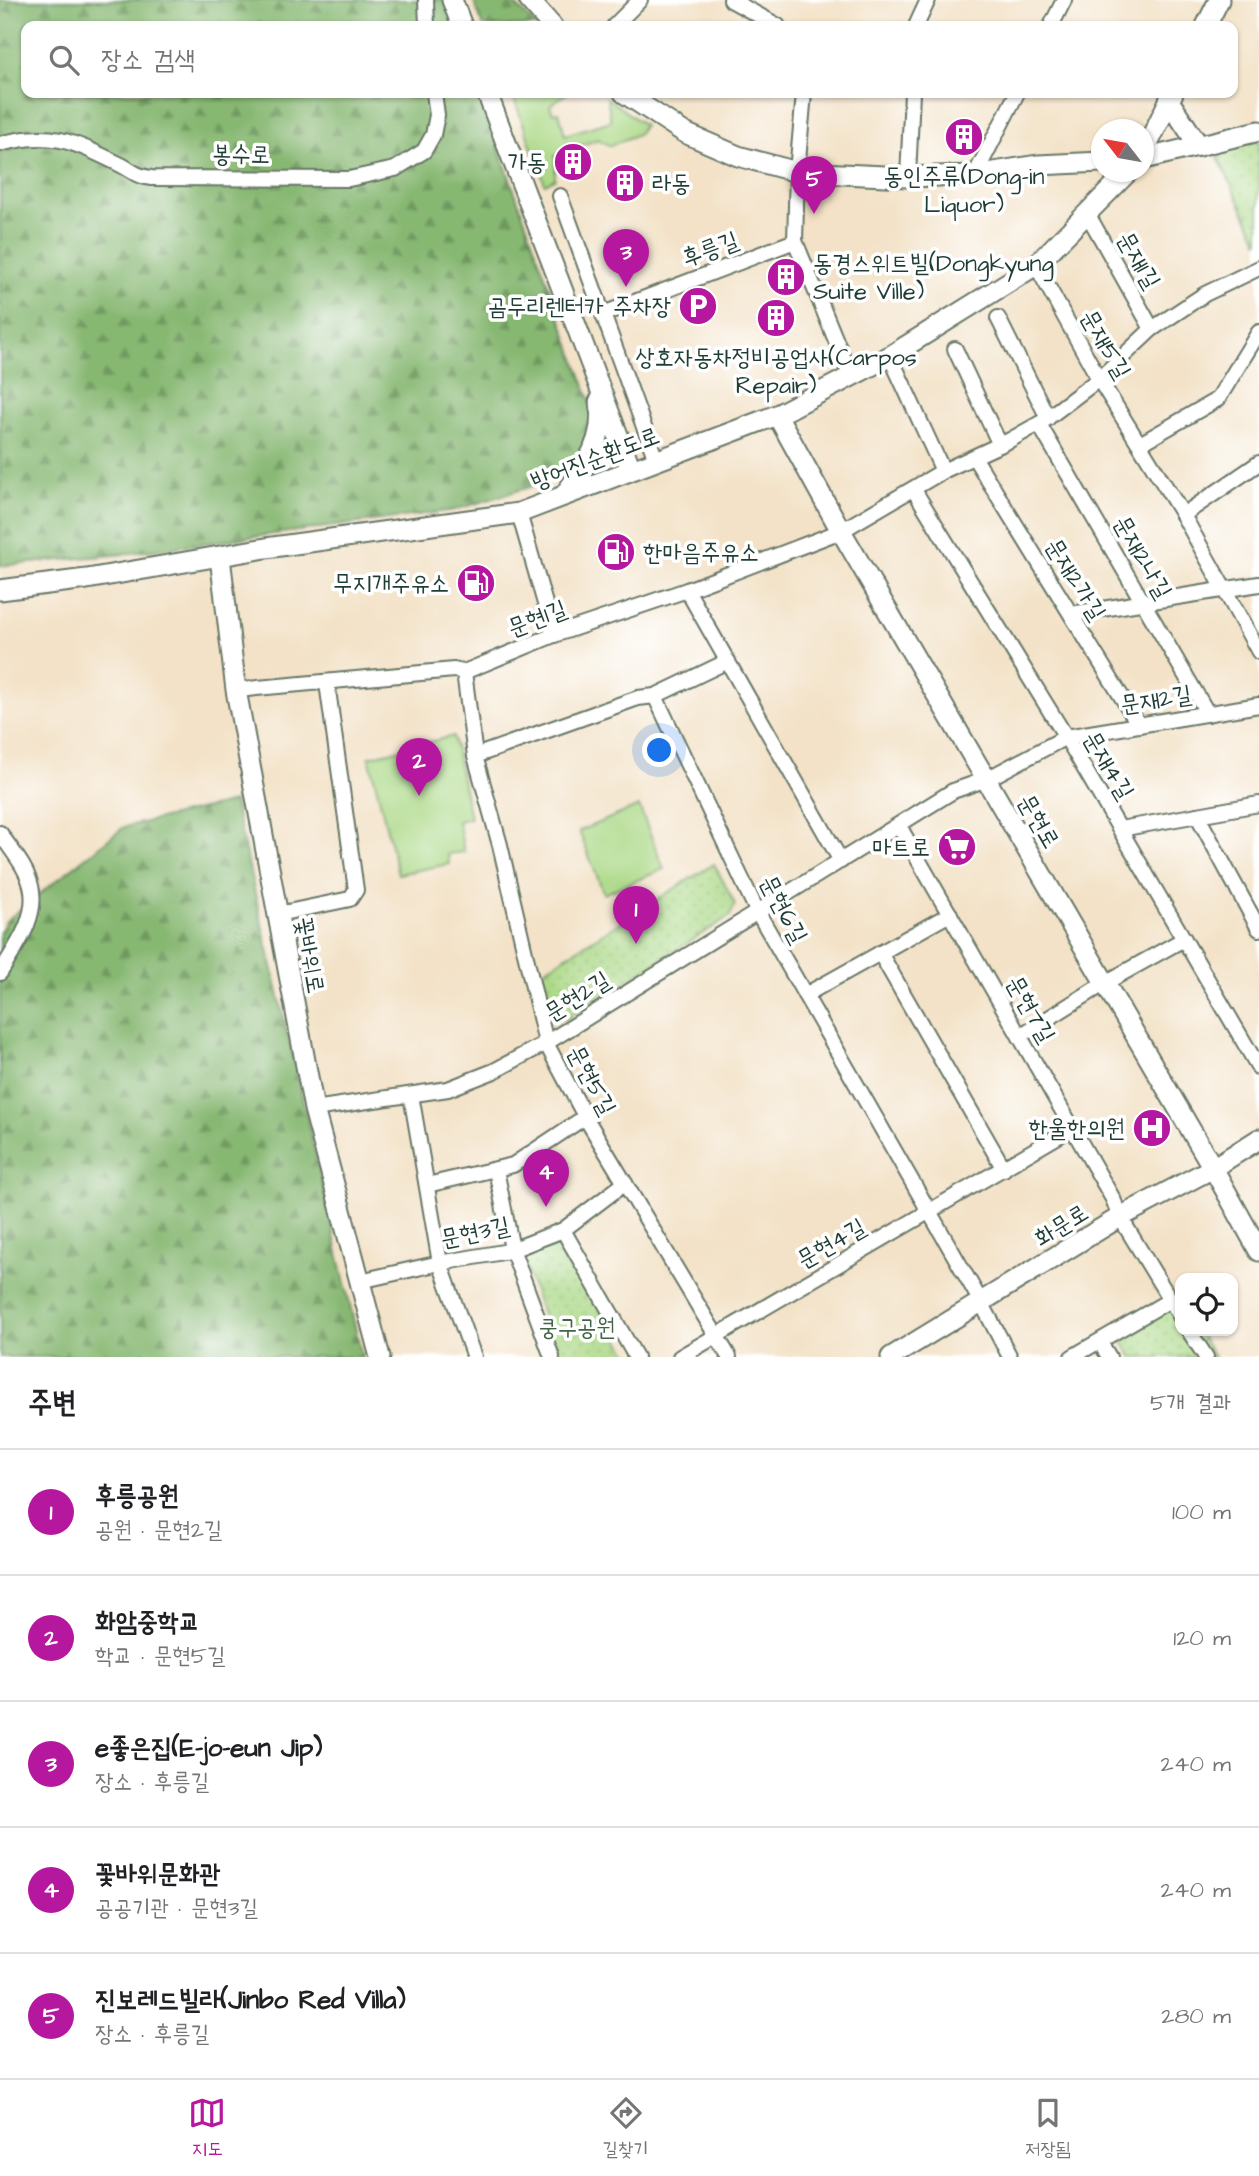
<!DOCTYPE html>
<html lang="ko">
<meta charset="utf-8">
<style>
:root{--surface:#fff;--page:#f2f2f2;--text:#202124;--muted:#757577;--line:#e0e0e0;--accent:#b5179e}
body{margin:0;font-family:"Architects Daughter","Poor Story",sans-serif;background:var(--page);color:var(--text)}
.controls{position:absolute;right:21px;bottom:21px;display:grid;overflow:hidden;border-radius:14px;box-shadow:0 2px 5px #0004}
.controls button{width:63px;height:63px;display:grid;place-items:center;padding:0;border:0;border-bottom:2px solid var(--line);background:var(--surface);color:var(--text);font:35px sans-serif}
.compass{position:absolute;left:1091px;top:119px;width:63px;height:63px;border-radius:50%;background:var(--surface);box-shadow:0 2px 5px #0004;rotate:301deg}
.you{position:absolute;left:660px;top:751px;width:24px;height:24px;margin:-18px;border:5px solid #fff;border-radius:50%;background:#1a73e8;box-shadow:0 0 0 10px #1a73e833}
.badge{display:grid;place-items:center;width:46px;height:46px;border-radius:50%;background:var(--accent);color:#fff;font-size:23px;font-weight:700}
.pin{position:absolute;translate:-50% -58px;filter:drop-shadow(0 2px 4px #0008)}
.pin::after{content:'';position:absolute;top:37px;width:24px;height:21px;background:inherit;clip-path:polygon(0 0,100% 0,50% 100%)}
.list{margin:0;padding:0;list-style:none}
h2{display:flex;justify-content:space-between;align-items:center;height:91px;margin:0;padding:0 28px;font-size:30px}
h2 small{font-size:23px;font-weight:400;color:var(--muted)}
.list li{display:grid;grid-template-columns:46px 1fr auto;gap:21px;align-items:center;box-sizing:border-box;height:126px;padding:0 28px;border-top:2px solid var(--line)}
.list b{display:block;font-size:26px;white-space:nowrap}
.list p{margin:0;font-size:23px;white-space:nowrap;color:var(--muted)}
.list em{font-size:23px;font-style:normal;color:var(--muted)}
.icon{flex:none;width:38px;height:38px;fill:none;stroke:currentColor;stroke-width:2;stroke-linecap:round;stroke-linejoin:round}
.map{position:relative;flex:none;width:1259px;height:1357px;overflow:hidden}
.search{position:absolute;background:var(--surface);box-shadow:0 2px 5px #0004;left:21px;right:21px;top:21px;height:77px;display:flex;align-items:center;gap:18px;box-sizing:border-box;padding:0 24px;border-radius:14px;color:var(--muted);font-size:26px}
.sheet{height:721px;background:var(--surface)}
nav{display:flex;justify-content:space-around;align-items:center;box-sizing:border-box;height:98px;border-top:2px solid var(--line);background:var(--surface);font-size:19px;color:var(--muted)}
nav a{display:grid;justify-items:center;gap:4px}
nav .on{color:var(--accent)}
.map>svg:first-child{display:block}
</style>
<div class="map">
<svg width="1259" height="1357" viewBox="0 0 1259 1357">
<defs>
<pattern id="forest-firs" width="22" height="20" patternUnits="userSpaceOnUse" patternTransform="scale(1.75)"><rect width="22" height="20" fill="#87b872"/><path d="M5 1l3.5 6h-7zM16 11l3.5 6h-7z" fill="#6e975e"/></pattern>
<pattern id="park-dots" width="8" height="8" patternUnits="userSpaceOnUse" patternTransform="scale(1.75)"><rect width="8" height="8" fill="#aad885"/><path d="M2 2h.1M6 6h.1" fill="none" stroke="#92ba73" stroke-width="1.8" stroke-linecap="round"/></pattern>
</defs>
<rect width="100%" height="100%" fill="#fff"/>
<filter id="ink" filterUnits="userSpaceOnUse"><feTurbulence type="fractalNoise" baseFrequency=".0143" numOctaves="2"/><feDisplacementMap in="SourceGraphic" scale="14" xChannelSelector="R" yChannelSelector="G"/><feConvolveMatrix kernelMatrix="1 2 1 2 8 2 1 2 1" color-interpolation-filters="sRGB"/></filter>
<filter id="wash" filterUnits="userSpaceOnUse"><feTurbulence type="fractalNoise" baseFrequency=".00686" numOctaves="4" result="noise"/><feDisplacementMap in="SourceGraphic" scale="28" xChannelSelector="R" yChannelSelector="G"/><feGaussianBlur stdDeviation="1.57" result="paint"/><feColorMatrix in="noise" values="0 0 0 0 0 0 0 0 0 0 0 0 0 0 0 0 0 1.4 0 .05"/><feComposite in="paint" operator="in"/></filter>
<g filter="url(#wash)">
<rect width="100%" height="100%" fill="#f3e2c7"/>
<g fill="#aad885" stroke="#648a5c" stroke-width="2">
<polygon points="512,93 567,93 550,105 553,113 559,112 565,135 611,121 607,98 644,125 638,134 610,146 598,139 555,156 555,179 545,184"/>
<polygon points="453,736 470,818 458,821 464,852 448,854 449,864 398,874 369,757"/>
<polygon points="639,806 664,869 604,894 579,831"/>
</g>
<g fill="url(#forest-firs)" stroke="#537a53" stroke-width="2">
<polygon points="0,0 446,0 455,26 26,26 26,93 479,93 596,417 592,449 568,475 455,510 123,554 0,566"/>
<polygon points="473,0 510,0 537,26 483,26"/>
<polygon points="234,802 362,1357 0,1357 0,932 7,920 124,827"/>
</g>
<g fill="url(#park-dots)" stroke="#648a5c" stroke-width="2">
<polygon points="1259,140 1259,242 1216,153"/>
<polygon points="714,864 735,904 730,916 566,1019 559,1019 549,1012 541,972"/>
<polygon points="553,1240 562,1243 630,1357 557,1357 521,1253"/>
<polygon points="1171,1297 1180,1301 1180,1331 1198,1331 1214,1357 1132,1357 1121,1338 1123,1328"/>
</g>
</g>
<g filter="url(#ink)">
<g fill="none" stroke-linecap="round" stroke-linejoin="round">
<g stroke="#697767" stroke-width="18">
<g id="street">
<polyline points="426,0 427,26"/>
<polyline points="731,0 778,26"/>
<polyline points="614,26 640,0"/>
<polyline points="916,26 928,0"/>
<polyline points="1051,26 1064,0"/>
<polyline points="804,93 797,172 795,241 851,377"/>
<path d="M0,144c50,-14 72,-3 117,19 16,7 15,12 34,15l198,1 46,-10 29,-18 9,-16 4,-20 -3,-22"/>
<polyline points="975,175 1017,93"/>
<polyline points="908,177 912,93"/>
<polyline points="560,196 656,460"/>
<polyline points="1087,213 1152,329"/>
<polyline points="1036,265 1099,379 1183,515 1259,652"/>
<polyline points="603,314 795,241"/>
<polyline points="998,318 1048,418"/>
<polyline points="955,349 1000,445"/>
<polyline points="890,356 943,471"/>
<polyline points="1039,424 1208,714"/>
<polyline points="1140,444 1218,399 1259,332"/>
<polyline points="974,457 1139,725"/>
<polyline points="914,490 1066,737 1259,1068"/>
<polyline points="519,513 554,635"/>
<polyline points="1183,515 1259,463"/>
<polyline points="687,590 841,861"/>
<polyline points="1071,614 1259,584"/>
<polyline points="464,672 475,756 500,845 546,1043 587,1120 729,1357"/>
<polyline points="236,690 454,670 464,672 554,635 687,590 841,531 943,471 1010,440 1042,422 1099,379 1152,329 1205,294 1259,268"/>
<polyline points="655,696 728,661"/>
<polyline points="475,756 638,698 655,696 757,911 981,1302 1010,1357"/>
<polyline points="1197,815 1259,929"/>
<polyline points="899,826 1113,1199 1120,1217 1180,1316"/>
<polyline points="1120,829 1259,804"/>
<path d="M0,833c11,17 26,33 31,53 8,31 -16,62 -31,87"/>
<polyline points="278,914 350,899 356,890 327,683"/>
<polyline points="880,953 1004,1169"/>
<polyline points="805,995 950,914"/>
<polyline points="1020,1036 1105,983 1184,939"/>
<polyline points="411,1095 440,1263 474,1357"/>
<polyline points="314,1109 448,1089 494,1071 546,1043 953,791 987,779 1066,737 1259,705"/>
<polyline points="496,1170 512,1249 552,1357"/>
<polyline points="427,1185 513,1165 585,1117"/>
<polyline points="563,1230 636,1357"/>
<polyline points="360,1281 440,1263 509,1251 563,1230 625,1183"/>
<polyline points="1189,1331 1206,1357"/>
<polyline points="1100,1342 1109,1357"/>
<polyline points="680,1357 1072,1128"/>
<polyline points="1072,1357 1170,1300"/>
</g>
</g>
<g stroke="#697767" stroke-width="23">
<g id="secondary">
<polyline points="452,0 462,26"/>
<polyline points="529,0 552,26"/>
<polyline points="1206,26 1219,0"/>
<polyline points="487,93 631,469"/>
<polyline points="624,93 685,133 738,156 797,172 908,177 937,176 975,175 1038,165 1102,162"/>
<polyline points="1169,101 1199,146"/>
<polyline points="1144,152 1173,93"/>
<polyline points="1144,159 1259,131"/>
<polyline points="777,415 841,531 1213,1168 1259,1251"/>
<path d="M565,494c20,-27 42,-56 34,-92"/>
<polyline points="220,557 236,690 314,1109 380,1357"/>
<polyline points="0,590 87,579 266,548 519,513 777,415 890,356 1036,265 1128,172"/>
<polyline points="891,1357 1120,1217 1213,1168 1259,1139"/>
</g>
</g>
<use href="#street" stroke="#fff" stroke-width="14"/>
<use href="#secondary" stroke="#fff" stroke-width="19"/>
</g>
</g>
<defs>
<g id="building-disc" transform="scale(2.0125)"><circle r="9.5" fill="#b5179e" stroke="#fff"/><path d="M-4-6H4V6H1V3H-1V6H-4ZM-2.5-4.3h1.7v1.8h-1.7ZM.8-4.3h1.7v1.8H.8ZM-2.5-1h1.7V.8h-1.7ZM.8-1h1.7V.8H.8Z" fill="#fff"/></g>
<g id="parking-disc" transform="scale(2.0125)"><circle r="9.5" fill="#b5179e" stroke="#fff"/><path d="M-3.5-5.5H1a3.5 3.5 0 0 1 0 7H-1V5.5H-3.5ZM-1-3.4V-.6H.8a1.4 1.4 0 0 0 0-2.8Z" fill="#fff"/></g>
<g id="fuel-disc" transform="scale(2.0125)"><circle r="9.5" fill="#b5179e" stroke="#fff"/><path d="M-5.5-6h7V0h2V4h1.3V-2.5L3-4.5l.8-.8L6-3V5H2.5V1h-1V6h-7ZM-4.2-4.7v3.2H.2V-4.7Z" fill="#fff"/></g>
<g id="supermarket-disc" transform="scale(2.0125)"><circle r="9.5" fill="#b5179e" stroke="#fff"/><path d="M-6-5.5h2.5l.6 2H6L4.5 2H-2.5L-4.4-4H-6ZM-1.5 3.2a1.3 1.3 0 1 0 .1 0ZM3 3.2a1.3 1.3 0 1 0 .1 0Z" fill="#fff"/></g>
<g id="hospital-disc" transform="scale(2.0125)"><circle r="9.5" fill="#b5179e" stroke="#fff"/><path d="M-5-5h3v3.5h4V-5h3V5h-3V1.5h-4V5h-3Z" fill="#fff"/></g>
</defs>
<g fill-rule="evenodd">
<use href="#building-disc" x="964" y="137"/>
<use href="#building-disc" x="573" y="162"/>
<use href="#building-disc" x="625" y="183"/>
<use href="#building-disc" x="786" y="277"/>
<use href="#parking-disc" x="698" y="306"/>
<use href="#building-disc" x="776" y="318"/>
<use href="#fuel-disc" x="616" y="552"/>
<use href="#fuel-disc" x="476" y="583"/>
<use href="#supermarket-disc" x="957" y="847"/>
<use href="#hospital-disc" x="1152" y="1128"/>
</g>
<g text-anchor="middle" stroke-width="7" stroke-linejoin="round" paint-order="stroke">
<g font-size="24" fill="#1f3d34" stroke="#fff">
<text transform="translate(241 154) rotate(1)" y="8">봉수로</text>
<text transform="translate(710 249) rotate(-21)" y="8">후릉길</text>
<text transform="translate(1139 260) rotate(60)" y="8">문재1길</text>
<text transform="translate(1106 344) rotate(60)" y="8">문재5길</text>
<text transform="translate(595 458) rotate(-21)" y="8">방어진순환도로</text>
<text transform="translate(1143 557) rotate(60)" y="8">문재2나길</text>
<text transform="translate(1076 579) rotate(58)" y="8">문재2가길</text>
<text transform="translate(537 618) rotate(-21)" y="8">문현1길</text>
<text transform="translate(1156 699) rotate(-9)" y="8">문재2길</text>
<text transform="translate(1109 765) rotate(59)" y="8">문재4길</text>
<text transform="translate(1039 821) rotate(60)" y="8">문현로</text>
<text transform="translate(784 909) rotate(62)" y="8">문현6길</text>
<text transform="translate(310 955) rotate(80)" y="8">꽃바위로</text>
<text transform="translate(577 996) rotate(-32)" y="8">문현2길</text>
<text transform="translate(1031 1009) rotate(60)" y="8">문현7길</text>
<text transform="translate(592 1080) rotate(62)" y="8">문현5길</text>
<text transform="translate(1061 1225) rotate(-32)" y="8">화문로</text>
<text transform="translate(475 1232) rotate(-12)" y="8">문현3길</text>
<text transform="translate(831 1243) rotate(-30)" y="8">문현4길</text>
</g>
<g font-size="24" fill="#1f3d34" stroke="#fff" text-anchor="end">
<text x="546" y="170">가동</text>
<text x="964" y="184" text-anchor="middle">동인주류(Dong-in<tspan x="964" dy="28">Liquor)</tspan></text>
<text x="652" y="191" text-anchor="start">라동</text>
<text x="813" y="271" text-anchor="start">동경스위트빌(Dongkyung<tspan x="813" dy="28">Suite Ville)</tspan></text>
<text x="671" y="314">곰두리렌터카 주차장</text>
<text x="776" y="365" text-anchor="middle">상호자동차정비공업사(Carpos<tspan x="776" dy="28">Repair)</tspan></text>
<text x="643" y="560" text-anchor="start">한마음주유소</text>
<text x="449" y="591">무지개주유소</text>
<text x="930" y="855">마트로</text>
<text x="1125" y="1136">한울한의원</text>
</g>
<g font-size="24" fill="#426448" stroke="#fff">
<text x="577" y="1335">쿵구공원</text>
</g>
</g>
</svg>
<div class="controls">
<button><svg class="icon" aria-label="locate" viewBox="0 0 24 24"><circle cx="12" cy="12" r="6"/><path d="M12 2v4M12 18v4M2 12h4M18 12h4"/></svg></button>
</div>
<svg class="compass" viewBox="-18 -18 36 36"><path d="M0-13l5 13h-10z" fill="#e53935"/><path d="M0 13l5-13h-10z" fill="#757577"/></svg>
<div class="you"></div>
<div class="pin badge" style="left:636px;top:944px">1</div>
<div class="pin badge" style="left:419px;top:796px">2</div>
<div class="pin badge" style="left:626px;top:287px">3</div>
<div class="pin badge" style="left:546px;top:1207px">4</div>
<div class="pin badge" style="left:814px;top:214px">5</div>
<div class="search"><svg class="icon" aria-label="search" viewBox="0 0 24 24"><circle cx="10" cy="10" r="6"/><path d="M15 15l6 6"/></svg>장소 검색</div>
</div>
<section class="sheet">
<h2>주변<small>5개 결과</small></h2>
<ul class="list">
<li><span class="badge">1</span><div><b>후릉공원</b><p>공원 · 문현2길</p></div><em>100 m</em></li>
<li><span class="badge">2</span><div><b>화암중학교</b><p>학교 · 문현5길</p></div><em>120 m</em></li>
<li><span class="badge">3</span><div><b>e좋은집(E-jo-eun Jip)</b><p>장소 · 후릉길</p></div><em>240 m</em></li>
<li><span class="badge">4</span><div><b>꽃바위문화관</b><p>공공기관 · 문현3길</p></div><em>240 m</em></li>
<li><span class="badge">5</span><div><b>진보레드빌라(Jinbo Red Villa)</b><p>장소 · 후릉길</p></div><em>280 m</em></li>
</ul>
</section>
<nav>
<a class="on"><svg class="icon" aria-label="map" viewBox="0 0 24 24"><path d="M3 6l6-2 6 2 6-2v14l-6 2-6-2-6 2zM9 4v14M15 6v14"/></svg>지도</a>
<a><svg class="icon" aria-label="directions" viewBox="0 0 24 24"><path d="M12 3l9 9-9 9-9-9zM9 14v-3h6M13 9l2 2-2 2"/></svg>길찾기</a>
<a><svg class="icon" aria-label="saved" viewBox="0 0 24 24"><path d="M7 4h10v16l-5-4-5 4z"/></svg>저장됨</a>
</nav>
